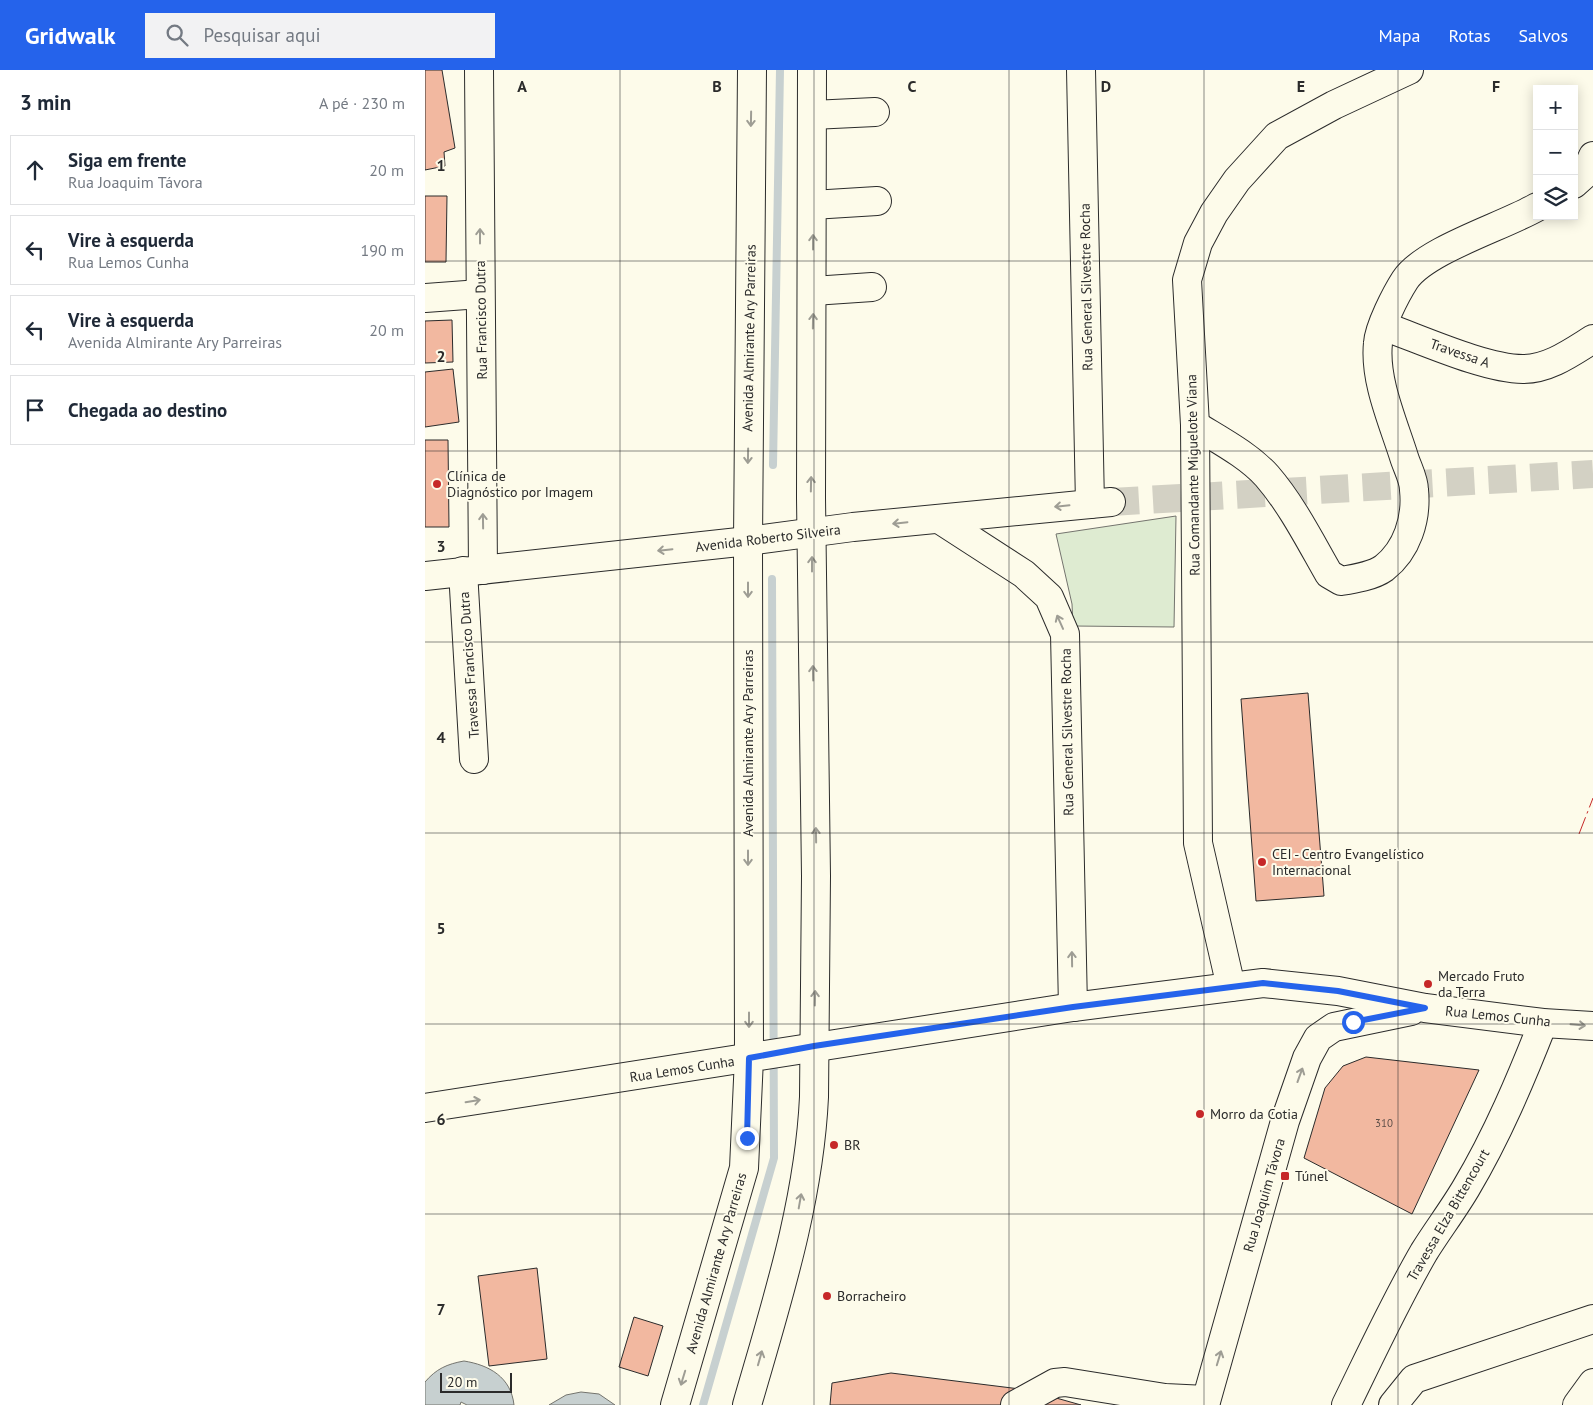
<!DOCTYPE html>
<html lang="pt">
<meta charset="utf-8">
<style>
:root{--surface:#fff;--page:#f2f2f3;--text:#1f2937;--muted:#747a83;--line:#e0e1e3;--accent:#2563eb}
body{margin:0;font-family:"PT Sans",sans-serif;background:var(--page);color:var(--text)}
.controls{position:absolute;right:15px;top:15px;display:grid;overflow:hidden;border-radius:0px;box-shadow:0 2px 12px #0003}
.controls button{width:45px;height:45px;display:grid;place-items:center;padding:0;border:0;border-bottom:1px solid var(--line);background:var(--surface);color:var(--text);font:25px sans-serif}
.scale{position:absolute;left:15px;bottom:12px;width:72px;box-sizing:border-box;padding-left:5px;border:2px solid #2b2b2b;border-top:0;font-size:14px;line-height:18px;white-space:nowrap;color:#2b2b2b;-webkit-text-stroke:4px #fdfbea;paint-order:stroke}
.stop{position:absolute;width:15px;height:15px;margin:-11px;border:4px solid #2563eb;border-radius:50%;background:#fff}
.stop.end{background:#2563eb;border-color:#fff;box-shadow:0 1px 5px #0008}
.list{margin:0;padding:0;list-style:none}
h2{display:flex;justify-content:space-between;align-items:center;height:65px;margin:0;padding:0 20px;font-size:21px}
h2 small{font-size:16px;font-weight:400;color:var(--muted)}
.list li{display:grid;grid-template-columns:32px 1fr auto;gap:15px;align-items:center;box-sizing:border-box;height:70px;margin:0 10px 10px;padding:0 10px;border:1px solid var(--line);border-radius:0px}
.list b{display:block;font-size:19px;white-space:nowrap}
.list p{margin:0;font-size:16px;white-space:nowrap;color:var(--muted)}
.list em{font-size:16px;font-style:normal;color:var(--muted)}
.icon{flex:none;width:28px;height:28px;fill:none;stroke:currentColor;stroke-width:2;stroke-linecap:round;stroke-linejoin:round}
.map{position:relative;flex:none;width:1168px;height:1335px;overflow:hidden}
header{display:flex;align-items:center;gap:30px;box-sizing:border-box;height:70px;padding:0 25px;background:var(--accent);color:#fff}
header strong{font-size:24px}
nav{display:flex;gap:28px;margin-inline-start:auto;font-size:18px}
.search{width:350px;height:45px;background:var(--page);display:flex;align-items:center;gap:12px;box-sizing:border-box;padding:0 18px;border-radius:0px;color:var(--muted);font-size:19px}
main{display:flex}
aside{flex:1;background:var(--surface)}
.map>svg:first-child{display:block}
</style>
<header>
<strong>Gridwalk</strong>
<div class="search"><svg class="icon" aria-label="search" viewBox="0 0 24 24"><circle cx="10" cy="10" r="6"/><path d="M15 15l6 6"/></svg>Pesquisar aqui</div>
<nav><a>Mapa</a><a>Rotas</a><a>Salvos</a></nav>
</header>
<main>
<aside>
<h2>3 min<small>A pé · 230 m</small></h2>
<ul class="list">
<li><svg class="icon" aria-label="ahead" viewBox="0 0 24 24"><path d="M12 20V5M6 11l6-6 6 6"/></svg><div><b>Siga em frente</b><p>Rua Joaquim Távora</p></div><em>20 m</em></li>
<li><svg class="icon" aria-label="left" viewBox="0 0 24 24"><path d="M17 20v-9H6M10 6l-5 5 5 5"/></svg><div><b>Vire à esquerda</b><p>Rua Lemos Cunha</p></div><em>190 m</em></li>
<li><svg class="icon" aria-label="left" viewBox="0 0 24 24"><path d="M17 20v-9H6M10 6l-5 5 5 5"/></svg><div><b>Vire à esquerda</b><p>Avenida Almirante Ary Parreiras</p></div><em>20 m</em></li>
<li><svg class="icon" aria-label="arrive" viewBox="0 0 24 24"><path d="M6 21V4h12l-3 4 3 4H6"/></svg><div><b>Chegada ao destino</b></div></li>
</ul>
</aside>
<div class="map">
<svg width="1168" height="1335" viewBox="0 0 1168 1335">
<rect width="100%" height="100%" fill="#fdfbea"/>
<polygon fill="#deebd1" stroke="#74746e" points="751,446 749,557 648,556 647,534 631,464"/>
<g fill="#c7d0d0" stroke="#74746e">
<path d="M39,1291c25,4 47,16 50,44h-47l-6,-3 -1,3h-35v-23c11,-13 22,-18 39,-21z"/>
<polygon points="156,1322 174,1324 190,1335 124,1335 141,1325"/>
</g>
<g fill="none" stroke-linecap="round" stroke-linejoin="round">
<g stroke="#c7d0d0" stroke-width="8">
<polyline points="348,395 355,0"/>
<polyline points="278,1335 349,1088 347,509"/>
</g>
</g>
<g fill="#f2b8a0" stroke="#2b2b2b">
<polygon points="0,0 17,0 30,78 19,82 20,96 0,100"/>
<polygon points="0,126 22,126 21,192 0,192"/>
<polygon points="27,250 28,292 0,293 0,251"/>
<polygon points="28,299 34,352 0,357 0,302"/>
<polygon points="0,370 23,370 24,457 0,457"/>
<polygon points="883,623 899,826 831,831 816,629"/>
<polygon points="941,987 1054,1000 987,1144 879,1088 900,1018 918,996"/>
<polygon points="112,1198 122,1289 64,1296 53,1206"/>
<polygon points="209,1247 238,1256 223,1306 194,1297"/>
<polygon points="466,1303 603,1320 656,1335 405,1335 407,1313"/>
</g>
<g fill="none" stroke-linecap="round" stroke-linejoin="round">
<polyline stroke="#d3d1c4" stroke-width="28" stroke-dasharray="28 14" stroke-linecap="butt" points="686,432 1168,404"/>
<g stroke="#2b2b2b" stroke-width="30">
<g id="minor">
<polyline points="54,0 58,500"/>
<polyline points="656,0 665,434"/>
<polyline points="387,45 450,42"/>
<polyline points="1149,114 1160,104 1168,86"/>
<polyline points="387,135 452,131"/>
<polyline points="388,221 447,217"/>
<polyline points="0,228 55,224"/>
<path d="M958,256c37,13 102,43 140,43 26,0 49,-17 70,-30"/>
<path d="M770,355c24,15 53,30 72,51 25,29 43,65 62,98l12,7c13,-2 32,-5 43,-13 23,-18 33,-49 30,-78 0,-11 -7,-23 -10,-33 -11,-35 -30,-77 -26,-114 1,-16 18,-49 27,-63 20,-30 97,-53 132,-73"/>
<polyline points="514,449 599,504 624,527 640,564 648,937"/>
<polyline points="38,501 49,689"/>
<polyline points="806,917 773,773 770,355 762,210 773,173 789,143 812,110 852,66 909,35 984,0"/>
<polyline points="590,1335 630,1313 640,1312 740,1328 781,1330"/>
<path d="M921,1335c25,-51 49,-103 78,-153 13,-21 29,-42 42,-64 31,-52 55,-109 77,-165"/>
<polyline points="968,1335 989,1309 1168,1249"/>
<polyline points="1152,1335 1168,1313"/>
</g>
</g>
<g stroke="#2b2b2b" stroke-width="30">
<g id="major">
<polyline points="0,506 323,471 428,457 686,432"/>
<polyline points="0,1038 648,937 838,913 913,921 1000,938 1118,953 1168,956"/>
<polyline points="250,1335 319,1098 324,988 323,471 327,0"/>
<path d="M322,1335c29,-101 62,-202 67,-308l2,-221 -5,-378 1,-428"/>
<polyline points="780,1335 860,1051 882,988 893,968 909,957 986,941"/>
</g>
</g>
<use href="#minor" stroke="#fdfbea" stroke-width="28"/>
<use href="#major" stroke="#fdfbea" stroke-width="28"/>
<polyline stroke="#c62828" stroke-width="1" stroke-dasharray="18 4 2.5 4" stroke-linecap="butt" points="1154,764 1168,728"/>
</g>
<defs><path id="oneway-shaft" d="M-6 0H5M1.5-3L5.5 0L1.5 3" fill="none" stroke-width="1.6" stroke-linecap="round" stroke-linejoin="round" transform="scale(1.25)"/></defs>
<g stroke="#9e9d94">
<use href="#oneway-shaft" transform="translate(326 49) rotate(91)"/>
<use href="#oneway-shaft" transform="translate(55 166) rotate(-90)"/>
<use href="#oneway-shaft" transform="translate(388 172) rotate(-90)"/>
<use href="#oneway-shaft" transform="translate(388 251) rotate(-89)"/>
<use href="#oneway-shaft" transform="translate(323 386) rotate(91)"/>
<use href="#oneway-shaft" transform="translate(386 414) rotate(-89)"/>
<use href="#oneway-shaft" transform="translate(637 436) rotate(174)"/>
<use href="#oneway-shaft" transform="translate(58 451) rotate(-91)"/>
<use href="#oneway-shaft" transform="translate(475 453) rotate(174)"/>
<use href="#oneway-shaft" transform="translate(240 480) rotate(174)"/>
<use href="#oneway-shaft" transform="translate(387 494) rotate(-90)"/>
<use href="#oneway-shaft" transform="translate(323 520) rotate(90)"/>
<use href="#oneway-shaft" transform="translate(635 552) rotate(-114)"/>
<use href="#oneway-shaft" transform="translate(388 603) rotate(-91)"/>
<use href="#oneway-shaft" transform="translate(391 765) rotate(-91)"/>
<use href="#oneway-shaft" transform="translate(323 788) rotate(90)"/>
<use href="#oneway-shaft" transform="translate(647 889) rotate(-91)"/>
<use href="#oneway-shaft" transform="translate(390 928) rotate(-89)"/>
<use href="#oneway-shaft" transform="translate(324 950) rotate(90)"/>
<use href="#oneway-shaft" transform="translate(1153 955) rotate(5)"/>
<use href="#oneway-shaft" transform="translate(875 1005) rotate(-70)"/>
<use href="#oneway-shaft" transform="translate(48 1031) rotate(-9)"/>
<use href="#oneway-shaft" transform="translate(375 1131) rotate(-80)"/>
<use href="#oneway-shaft" transform="translate(335 1288) rotate(-74)"/>
<use href="#oneway-shaft" transform="translate(794 1288) rotate(-73)"/>
<use href="#oneway-shaft" transform="translate(258 1308) rotate(107)"/>
</g>
<g fill="none" stroke-linecap="round" stroke-linejoin="round">
<polyline stroke="#2563eb" stroke-width="6" points="322,1068 324,988 389,976 648,937 838,913 913,921 1000,938 928,952"/>
</g>
<path fill="none" stroke="#2b2b2b" stroke-width="1" stroke-opacity="0.55" d="M195,0v1335M389,0v1335M584,0v1335M779,0v1335M973,0v1335M0,191h1168M0,381h1168M0,572h1168M0,763h1168M0,954h1168M0,1144h1168"/>
<g fill="#c62828" stroke="#fdfbea" stroke-width="2">
<circle cx="12" cy="414" r="5"/>
<circle cx="837" cy="792" r="5"/>
<circle cx="1003" cy="914" r="5"/>
<circle cx="775" cy="1044" r="5"/>
<circle cx="409" cy="1075" r="5"/>
<rect x="855" y="1101" width="10" height="10" rx="2.5"/>
<circle cx="402" cy="1226" r="5"/>
</g>
<g text-anchor="middle" stroke-width="4" stroke-linejoin="round" paint-order="stroke">
<g font-size="11" fill="#5d4e48">
<text x="959" y="1057">310</text>
</g>
<g font-size="14" fill="#2b2b2b" stroke="#fdfbea">
<text transform="translate(661 217) rotate(-91)" y="5">Rua General Silvestre Rocha</text>
<text transform="translate(56 250) rotate(-91)" y="5">Rua Francisco Dutra</text>
<text transform="translate(324 268) rotate(-89)" y="5">Avenida Almirante Ary Parreiras</text>
<text transform="translate(1035 283) rotate(19)" y="5">Travessa A</text>
<text transform="translate(768 405) rotate(-91)" y="5">Rua Comandante Miguelote Viana</text>
<text transform="translate(343 468) rotate(-7)" y="5">Avenida Roberto Silveira</text>
<text transform="translate(44 595) rotate(-94)" y="5">Travessa Francisco Dutra</text>
<text transform="translate(642 662) rotate(-91)" y="5">Rua General Silvestre Rocha</text>
<text transform="translate(323 673) rotate(-90)" y="5">Avenida Almirante Ary Parreiras</text>
<text transform="translate(1073 946) rotate(6)" y="5">Rua Lemos Cunha</text>
<text transform="translate(257 999) rotate(-9)" y="5">Rua Lemos Cunha</text>
<text transform="translate(839 1125) rotate(-74)" y="5">Rua Joaquim Távora</text>
<text transform="translate(1023 1145) rotate(-60)" y="5">Travessa Elza Bittencourt</text>
<text transform="translate(291 1193) rotate(-74)" y="5">Avenida Almirante Ary Parreiras</text>
</g>
<g font-size="14" fill="#2b2b2b" stroke="#fdfbea" text-anchor="start">
<text x="22" y="411">Clínica de<tspan x="22" dy="16">Diagnóstico por Imagem</tspan></text>
<text x="847" y="789">CEI - Centro Evangelístico<tspan x="847" dy="16">Internacional</tspan></text>
<text x="1013" y="911">Mercado Fruto<tspan x="1013" dy="16">da Terra</tspan></text>
<text x="785" y="1049">Morro da Cotia</text>
<text x="419" y="1080">BR</text>
<text x="870" y="1111">Túnel</text>
<text x="412" y="1231">Borracheiro</text>
</g>
</g>
<g font-size="16" text-anchor="middle" font-weight="bold" fill="#2b2b2b" stroke="#fdfbea" stroke-width="4" stroke-linejoin="round" paint-order="stroke">
<text x="97" y="22">A</text>
<text x="292" y="22">B</text>
<text x="487" y="22">C</text>
<text x="681" y="22">D</text>
<text x="876" y="22">E</text>
<text x="1071" y="22">F</text>
<text x="16" y="101">1</text>
<text x="16" y="292">2</text>
<text x="16" y="482">3</text>
<text x="16" y="673">4</text>
<text x="16" y="864">5</text>
<text x="16" y="1055">6</text>
<text x="16" y="1245">7</text>
</g>
</svg>
<div class="controls">
<button>+</button>
<button>−</button>
<button><svg class="icon" aria-label="layers" viewBox="0 0 24 24"><path d="M12 4l9 5-9 5-9-5zM3 14l9 5 9-5"/></svg></button>
</div>
<div class="scale">20 m</div>
<div class="stop" style="left:928px;top:952px"></div>
<div class="stop end" style="left:322px;top:1068px"></div>
</div>
</main>
